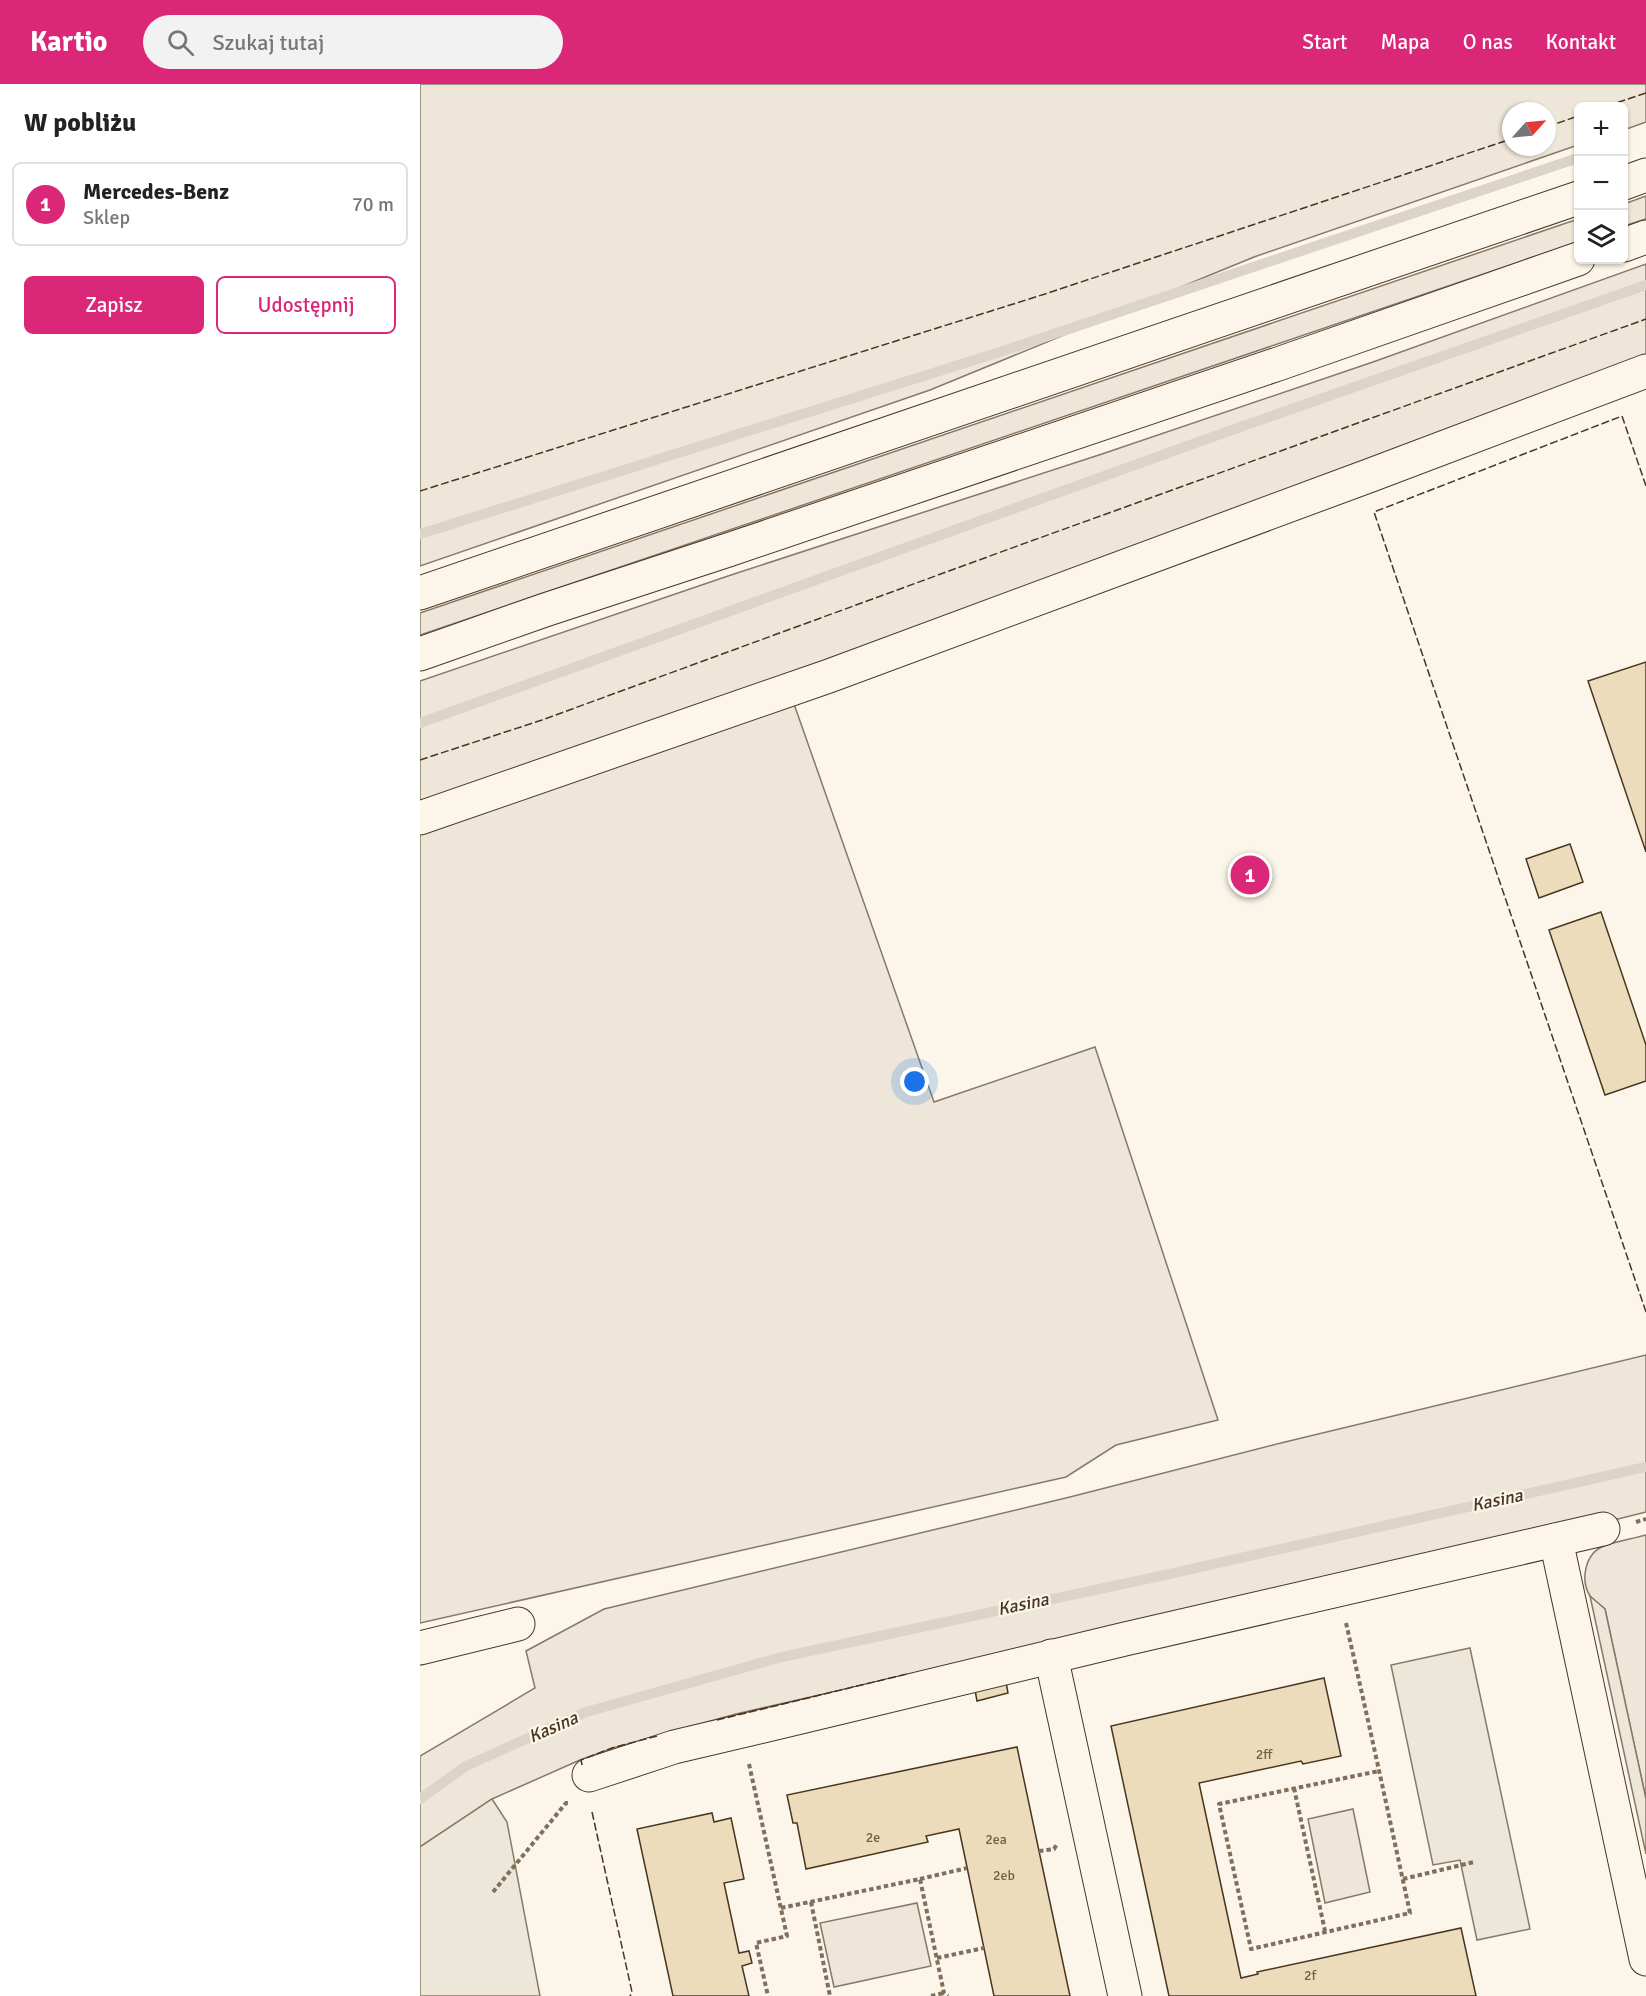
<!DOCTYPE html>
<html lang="pl">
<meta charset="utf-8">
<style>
:root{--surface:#fff;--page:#f2f2f2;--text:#222;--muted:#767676;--line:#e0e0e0;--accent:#db2777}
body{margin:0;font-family:Signika,sans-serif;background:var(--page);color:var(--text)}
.controls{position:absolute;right:18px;top:18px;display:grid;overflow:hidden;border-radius:9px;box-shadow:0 2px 4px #0004}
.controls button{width:54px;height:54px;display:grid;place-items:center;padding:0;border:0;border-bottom:2px solid var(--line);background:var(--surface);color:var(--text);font:30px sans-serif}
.compass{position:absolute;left:1082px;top:18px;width:54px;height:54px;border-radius:50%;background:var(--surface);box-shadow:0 2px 4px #0004;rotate:63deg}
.you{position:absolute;left:495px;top:998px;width:21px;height:21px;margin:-15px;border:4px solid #fff;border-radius:50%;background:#1a73e8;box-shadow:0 0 0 9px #1a73e833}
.badge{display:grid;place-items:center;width:39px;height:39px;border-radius:50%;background:var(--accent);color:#fff;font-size:20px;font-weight:700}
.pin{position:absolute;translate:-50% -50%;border:3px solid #fff;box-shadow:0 2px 6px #0006}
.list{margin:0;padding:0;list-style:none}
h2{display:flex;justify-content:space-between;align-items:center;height:78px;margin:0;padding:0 24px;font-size:26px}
h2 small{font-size:20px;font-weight:400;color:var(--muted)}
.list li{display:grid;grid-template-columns:39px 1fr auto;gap:18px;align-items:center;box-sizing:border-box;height:84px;margin:0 12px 12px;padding:0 12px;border:2px solid var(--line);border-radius:9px}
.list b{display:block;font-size:22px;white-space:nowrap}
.list p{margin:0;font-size:20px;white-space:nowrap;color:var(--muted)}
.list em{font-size:20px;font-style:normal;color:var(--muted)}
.actions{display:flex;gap:12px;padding:18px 24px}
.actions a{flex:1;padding:14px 0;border:2px solid var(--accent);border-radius:9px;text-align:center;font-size:21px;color:var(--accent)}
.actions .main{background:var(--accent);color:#fff}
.icon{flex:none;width:33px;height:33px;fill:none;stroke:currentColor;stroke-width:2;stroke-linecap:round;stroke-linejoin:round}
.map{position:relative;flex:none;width:1226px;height:1912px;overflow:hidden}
header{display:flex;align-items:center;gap:36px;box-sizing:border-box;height:84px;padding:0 30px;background:var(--accent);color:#fff}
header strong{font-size:28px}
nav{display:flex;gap:33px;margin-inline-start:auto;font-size:21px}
.search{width:420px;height:54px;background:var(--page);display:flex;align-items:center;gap:15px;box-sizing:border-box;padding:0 21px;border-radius:33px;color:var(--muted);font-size:22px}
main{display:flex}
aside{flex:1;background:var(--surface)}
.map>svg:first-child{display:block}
</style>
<header>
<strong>Kartio</strong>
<div class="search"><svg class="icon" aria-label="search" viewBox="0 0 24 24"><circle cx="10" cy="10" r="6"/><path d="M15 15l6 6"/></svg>Szukaj tutaj</div>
<nav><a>Start</a><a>Mapa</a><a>O nas</a><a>Kontakt</a></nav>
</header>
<main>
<aside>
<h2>W pobliżu<small></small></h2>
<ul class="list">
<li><span class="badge">1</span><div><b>Mercedes-Benz</b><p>Sklep</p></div><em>70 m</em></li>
</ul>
<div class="actions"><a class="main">Zapisz</a><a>Udostępnij</a></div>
</aside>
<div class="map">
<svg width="1226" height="1912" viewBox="0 0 1226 1912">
<rect width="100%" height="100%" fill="#fbf6e9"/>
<g fill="#ede6d9" stroke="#887966" stroke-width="1.5" fill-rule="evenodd">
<path d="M0,0h1226v38l-22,8v-24h-46v39l-324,112 -324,133 -510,176zM1091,27h36v36h-36z"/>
<polygon points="1226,112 1226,135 1204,142 1204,120"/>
<polygon points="1158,135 1158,158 0,551 0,529"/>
<polygon points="1226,180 1226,276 964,376 0,723 0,597 311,491 682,370 953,278"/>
<polygon points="374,620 514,1018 675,963 798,1336 696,1361 646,1393 0,1539 0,750"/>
<polygon points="1226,1271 1226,1428 1182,1439 1120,1447 316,1630 193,1664 160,1676 72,1715 0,1763 0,1672 115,1604 106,1567 184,1525 650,1413 865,1358"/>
<path d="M1226,1451v264l-41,-190c-5,-4 -12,-8 -15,-13 -10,-16 -5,-43 14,-50 13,-5 28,-7 42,-11z"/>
<polygon points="933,1725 950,1808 905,1819 888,1735"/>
<polygon points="497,1819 511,1882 414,1903 400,1839"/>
</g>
<g fill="#ede7d9" stroke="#887966" stroke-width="1.5">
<polygon points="1170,1512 1185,1525 1226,1715 1226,1770"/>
<polygon points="1050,1564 1110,1845 1057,1856 1040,1776 1013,1781 971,1581"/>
<polygon points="72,1715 87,1738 120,1912 0,1912 0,1763"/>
</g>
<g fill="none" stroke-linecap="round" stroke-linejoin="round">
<g stroke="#dcd4c6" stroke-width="10">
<polyline points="0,450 580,268 1158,74"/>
<polyline points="0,639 809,347 1226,201"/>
<polyline points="0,1715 46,1682 166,1628 362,1573 745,1491 1226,1383"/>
</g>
</g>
<g fill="#ecdcbc" stroke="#4a3520" stroke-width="1.5">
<polygon points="1226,578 1226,768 1168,597"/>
<polygon points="1150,760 1163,798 1119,814 1106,775"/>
<polygon points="1181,828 1226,961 1226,997 1185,1011 1129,846"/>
<polygon points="904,1594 921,1672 883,1680 881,1677 779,1699 821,1894 838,1890 837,1888 1041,1844 1056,1912 749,1912 691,1642"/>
<polygon points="586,1598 588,1609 557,1617 555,1606"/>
<polygon points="597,1663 619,1767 650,1912 574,1912 539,1745 506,1752 508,1758 386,1785 377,1739 373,1739 367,1711"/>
<polygon points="292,1729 294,1738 311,1734 324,1795 304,1799 319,1869 329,1867 332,1879 322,1882 329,1912 253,1912 217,1745"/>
</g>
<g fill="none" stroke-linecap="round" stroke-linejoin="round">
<g stroke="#4a3520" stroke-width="35">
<g id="minor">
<polyline points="0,734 409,592 951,391 1226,287"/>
<polyline points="1136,1456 1226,1875"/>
<polyline points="0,1564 98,1540"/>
<polyline points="631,1572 705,1912"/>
<polyline points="169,1691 254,1663 381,1633 705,1555 1183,1445"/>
</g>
</g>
<g stroke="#4a3520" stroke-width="35">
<g id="highway">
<polyline points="1204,99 1226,91"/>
<polyline points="1204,161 1226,153"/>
<polyline points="0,509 1158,114"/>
<polyline points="0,570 125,526 308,466 858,280 1158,175"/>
</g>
</g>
<g stroke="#7f6f5c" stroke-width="4" stroke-dasharray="4.5 3" stroke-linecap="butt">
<polyline points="1216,1438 1226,1435"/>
<path d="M926,1539c22,96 43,193 64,290l-159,36 -32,-145 160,-33"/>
<polyline points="329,1680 367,1852 336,1859 348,1912"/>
<polyline points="874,1704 905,1847"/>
<polyline points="619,1767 634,1765 637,1760"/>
<polyline points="500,1795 547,1784"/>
<polyline points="983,1795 1054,1778"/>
<polyline points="73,1808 146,1719 150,1719"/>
<polyline points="391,1818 410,1912"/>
<polyline points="361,1824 500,1795 524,1909 528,1912"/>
<polyline points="517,1874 564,1864"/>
<polyline points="511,1912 524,1909"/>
</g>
<use href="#minor" stroke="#fbf6e9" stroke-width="33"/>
<use href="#highway" stroke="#fbf6e9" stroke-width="33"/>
<g stroke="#4a3520" stroke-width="1.5" stroke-dasharray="8 3" stroke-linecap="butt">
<polyline points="1187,22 1226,9"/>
<polyline points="1127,43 1158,32"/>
<polyline points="1226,402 1202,332 954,428 1226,1228"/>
<polyline points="0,407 625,210 1091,55"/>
<polyline points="0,676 122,636 600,461 1226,235"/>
<polyline points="297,1636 487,1590"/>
<polyline points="162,1681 161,1676 192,1664 237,1652"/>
<polyline points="172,1728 212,1908 210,1912"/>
</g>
</g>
<g text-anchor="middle" stroke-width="4.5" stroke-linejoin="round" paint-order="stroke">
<g font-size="14" fill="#725f47">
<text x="844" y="1675">2ff</text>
<text x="453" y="1758">2e</text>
<text x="576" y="1760">2ea</text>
<text x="584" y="1796">2eb</text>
<text x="890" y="1896">2f</text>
</g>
<g font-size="18" font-style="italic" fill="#4a3520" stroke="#fbf6e9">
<text transform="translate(1077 1416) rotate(-12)" y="6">Kasina</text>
<text transform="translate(603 1520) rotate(-12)" y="6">Kasina</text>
<text transform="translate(133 1643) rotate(-24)" y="6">Kasina</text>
</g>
</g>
</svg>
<div class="controls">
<button>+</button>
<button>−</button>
<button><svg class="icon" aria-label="layers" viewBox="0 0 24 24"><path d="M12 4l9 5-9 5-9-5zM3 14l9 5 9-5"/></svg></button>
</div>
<svg class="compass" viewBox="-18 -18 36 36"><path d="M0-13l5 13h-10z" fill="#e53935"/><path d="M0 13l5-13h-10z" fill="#767676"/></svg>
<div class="you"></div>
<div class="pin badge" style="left:830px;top:791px">1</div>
</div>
</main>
